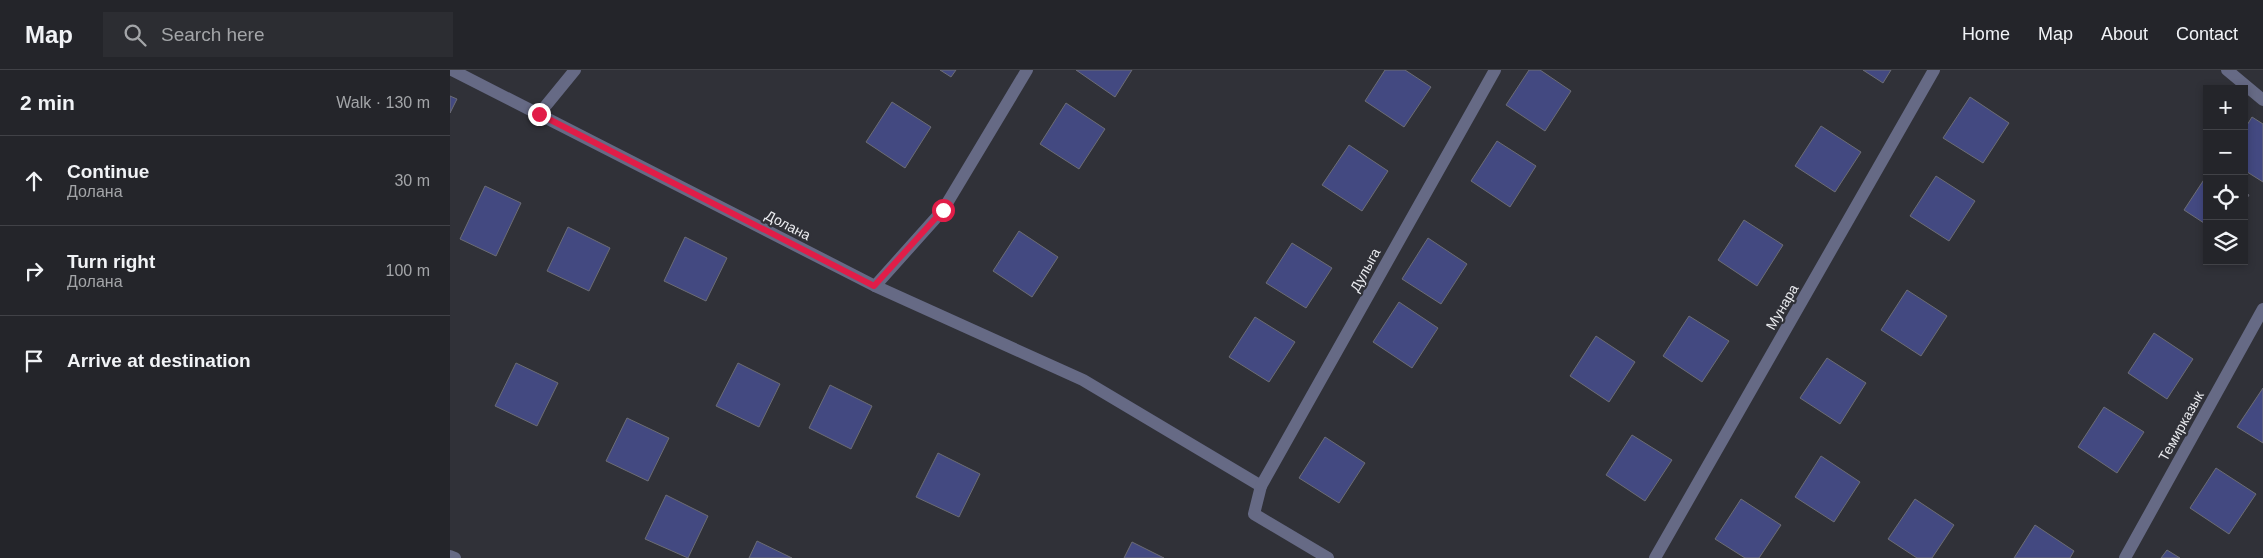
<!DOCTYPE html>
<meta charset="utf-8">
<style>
:root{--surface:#24252a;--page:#2c2d32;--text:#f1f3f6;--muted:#a3a5a8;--line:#414247}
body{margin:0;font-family:Helvetica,sans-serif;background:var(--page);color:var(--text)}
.controls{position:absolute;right:15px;top:15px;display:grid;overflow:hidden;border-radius:0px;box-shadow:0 2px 8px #0003}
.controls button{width:45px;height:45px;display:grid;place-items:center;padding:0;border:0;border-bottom:1px solid var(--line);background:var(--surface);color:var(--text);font:25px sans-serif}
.stop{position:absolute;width:15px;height:15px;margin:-11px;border:4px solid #e11d48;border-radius:50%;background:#fff}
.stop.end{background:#e11d48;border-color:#fff;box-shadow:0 1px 5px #0008}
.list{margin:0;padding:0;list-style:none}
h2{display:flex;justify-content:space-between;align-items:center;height:65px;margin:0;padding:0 20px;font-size:21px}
h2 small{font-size:16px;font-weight:400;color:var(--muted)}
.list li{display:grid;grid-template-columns:32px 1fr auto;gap:15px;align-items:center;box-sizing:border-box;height:90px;padding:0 20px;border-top:1px solid var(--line)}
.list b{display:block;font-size:19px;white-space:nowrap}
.list p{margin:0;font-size:16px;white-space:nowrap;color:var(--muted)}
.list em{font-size:16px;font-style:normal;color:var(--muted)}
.icon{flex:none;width:28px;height:28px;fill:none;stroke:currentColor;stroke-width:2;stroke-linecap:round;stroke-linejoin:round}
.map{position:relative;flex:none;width:1813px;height:488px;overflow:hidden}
header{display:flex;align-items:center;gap:30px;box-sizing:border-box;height:70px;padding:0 25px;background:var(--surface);border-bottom:1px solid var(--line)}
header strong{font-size:24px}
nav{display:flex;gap:28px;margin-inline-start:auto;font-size:18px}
.search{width:350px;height:45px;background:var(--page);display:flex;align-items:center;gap:12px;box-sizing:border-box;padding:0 18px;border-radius:0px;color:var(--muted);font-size:19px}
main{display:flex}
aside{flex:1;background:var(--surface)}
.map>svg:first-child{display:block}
</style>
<header>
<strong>Map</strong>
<div class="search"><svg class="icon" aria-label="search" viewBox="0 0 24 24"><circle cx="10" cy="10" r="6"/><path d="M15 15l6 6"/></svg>Search here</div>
<nav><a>Home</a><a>Map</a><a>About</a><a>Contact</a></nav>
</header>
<main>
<aside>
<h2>2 min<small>Walk · 130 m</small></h2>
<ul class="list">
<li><svg class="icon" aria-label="ahead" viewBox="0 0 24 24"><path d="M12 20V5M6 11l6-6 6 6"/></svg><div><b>Continue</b><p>Долана</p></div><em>30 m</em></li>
<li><svg class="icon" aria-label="right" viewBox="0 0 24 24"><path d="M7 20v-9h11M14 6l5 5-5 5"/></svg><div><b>Turn right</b><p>Долана</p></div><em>100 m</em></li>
<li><svg class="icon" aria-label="arrive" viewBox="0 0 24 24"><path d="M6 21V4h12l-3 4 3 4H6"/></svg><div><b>Arrive at destination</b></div></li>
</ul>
</aside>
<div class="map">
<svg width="1813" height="488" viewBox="0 0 1813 488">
<rect width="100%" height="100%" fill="#303138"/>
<g fill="#434981" stroke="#6c6d75">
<polygon points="490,0 506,0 501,7"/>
<polygon points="626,0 682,0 665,27"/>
<polygon points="935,0 955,0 981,17 954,57 915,31"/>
<polygon points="1079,0 1090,0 1121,21 1095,61 1056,35"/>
<polygon points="1413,0 1441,0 1433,13"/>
<polygon points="0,26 7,29 0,43"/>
<polygon points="1520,27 1559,53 1533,93 1493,68"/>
<polygon points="442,32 481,57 455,98 416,72"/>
<polygon points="616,33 655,59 629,99 590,74"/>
<polygon points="1802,47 1813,54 1813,112 1794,100 1794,60"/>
<polygon points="1371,56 1411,82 1385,122 1345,96"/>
<polygon points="1047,71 1086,96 1060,137 1021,111"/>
<polygon points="899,75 938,101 912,141 872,115"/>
<polygon points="1757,105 1757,155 1734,140"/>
<polygon points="1486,106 1525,131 1499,171 1460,146"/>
<polygon points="35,116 71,133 46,186 10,169"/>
<polygon points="1794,122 1799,125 1794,133"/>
<polygon points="1294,150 1333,175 1307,216 1268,190"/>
<polygon points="118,157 160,178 139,221 97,201"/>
<polygon points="569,161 608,187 582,227 543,201"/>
<polygon points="235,167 277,188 256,231 214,211"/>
<polygon points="978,168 1017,194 991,234 952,209"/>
<polygon points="842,173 882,198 856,238 816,213"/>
<polygon points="1457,220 1497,246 1471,286 1431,260"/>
<polygon points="949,232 988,258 962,298 923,272"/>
<polygon points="1239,246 1279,271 1252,312 1213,286"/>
<polygon points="805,247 845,272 819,312 779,287"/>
<polygon points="1704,263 1743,289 1717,329 1678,303"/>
<polygon points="1146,266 1185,292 1159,332 1120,306"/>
<polygon points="1377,288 1416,313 1390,354 1350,328"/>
<polygon points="66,293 108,313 87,356 45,336"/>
<polygon points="288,293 330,314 309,357 266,336"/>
<polygon points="380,315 422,336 401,379 359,358"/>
<polygon points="1813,318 1813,373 1787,357"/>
<polygon points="1654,337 1694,362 1667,403 1628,377"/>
<polygon points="177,348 219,368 198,411 156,391"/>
<polygon points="1182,365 1222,390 1195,431 1156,405"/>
<polygon points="875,367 915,393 889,433 849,408"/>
<polygon points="488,383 530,404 509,447 466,427"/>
<polygon points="1371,386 1410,412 1384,452 1345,427"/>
<polygon points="1766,398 1806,424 1779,464 1740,438"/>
<polygon points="216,425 258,446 238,488 195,469"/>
<polygon points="1291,429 1331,455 1309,488 1295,488 1265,469"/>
<polygon points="1465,429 1504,455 1482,488 1467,488 1438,469"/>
<polygon points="1585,455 1624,481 1620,488 1564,488"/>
<polygon points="307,471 342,488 299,488"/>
<polygon points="682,472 714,488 674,488"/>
<polygon points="1717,480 1730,488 1711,488"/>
</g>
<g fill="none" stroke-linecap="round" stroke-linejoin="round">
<polyline stroke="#666a85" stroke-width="12" points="1777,0 1813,30"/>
<g stroke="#666a85" stroke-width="12">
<polyline points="2,0 425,216 493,140 577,0"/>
<polyline points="89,44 125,0"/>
<polyline points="425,216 633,310 811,416 804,444 878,488"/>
<polyline points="811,416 1045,0"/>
<polyline points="0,486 5,488"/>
<polyline points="1205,488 1484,0"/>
<polyline points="1675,488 1813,239"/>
</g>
</g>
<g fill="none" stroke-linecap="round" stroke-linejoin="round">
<polyline stroke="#e11d48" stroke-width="6" points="89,44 424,216 493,140"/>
</g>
<g text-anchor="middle" stroke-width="4.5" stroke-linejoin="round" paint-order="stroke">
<g font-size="14" fill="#eaebef" stroke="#303138">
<text transform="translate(338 155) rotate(27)" y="5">Долана</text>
<text transform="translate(915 200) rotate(-61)" y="5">Дулыга</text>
<text transform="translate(1332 237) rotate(-60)" y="5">Мунара</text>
<text transform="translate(1731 356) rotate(-61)" y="5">Темирказык</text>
</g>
</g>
</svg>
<div class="controls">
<button>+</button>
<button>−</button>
<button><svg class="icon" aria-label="locate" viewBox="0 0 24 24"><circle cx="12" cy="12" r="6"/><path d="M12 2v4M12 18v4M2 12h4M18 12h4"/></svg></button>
<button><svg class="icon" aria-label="layers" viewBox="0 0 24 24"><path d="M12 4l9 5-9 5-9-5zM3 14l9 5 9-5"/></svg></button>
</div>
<div class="stop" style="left:493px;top:140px"></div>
<div class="stop end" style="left:89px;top:44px"></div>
</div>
</main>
